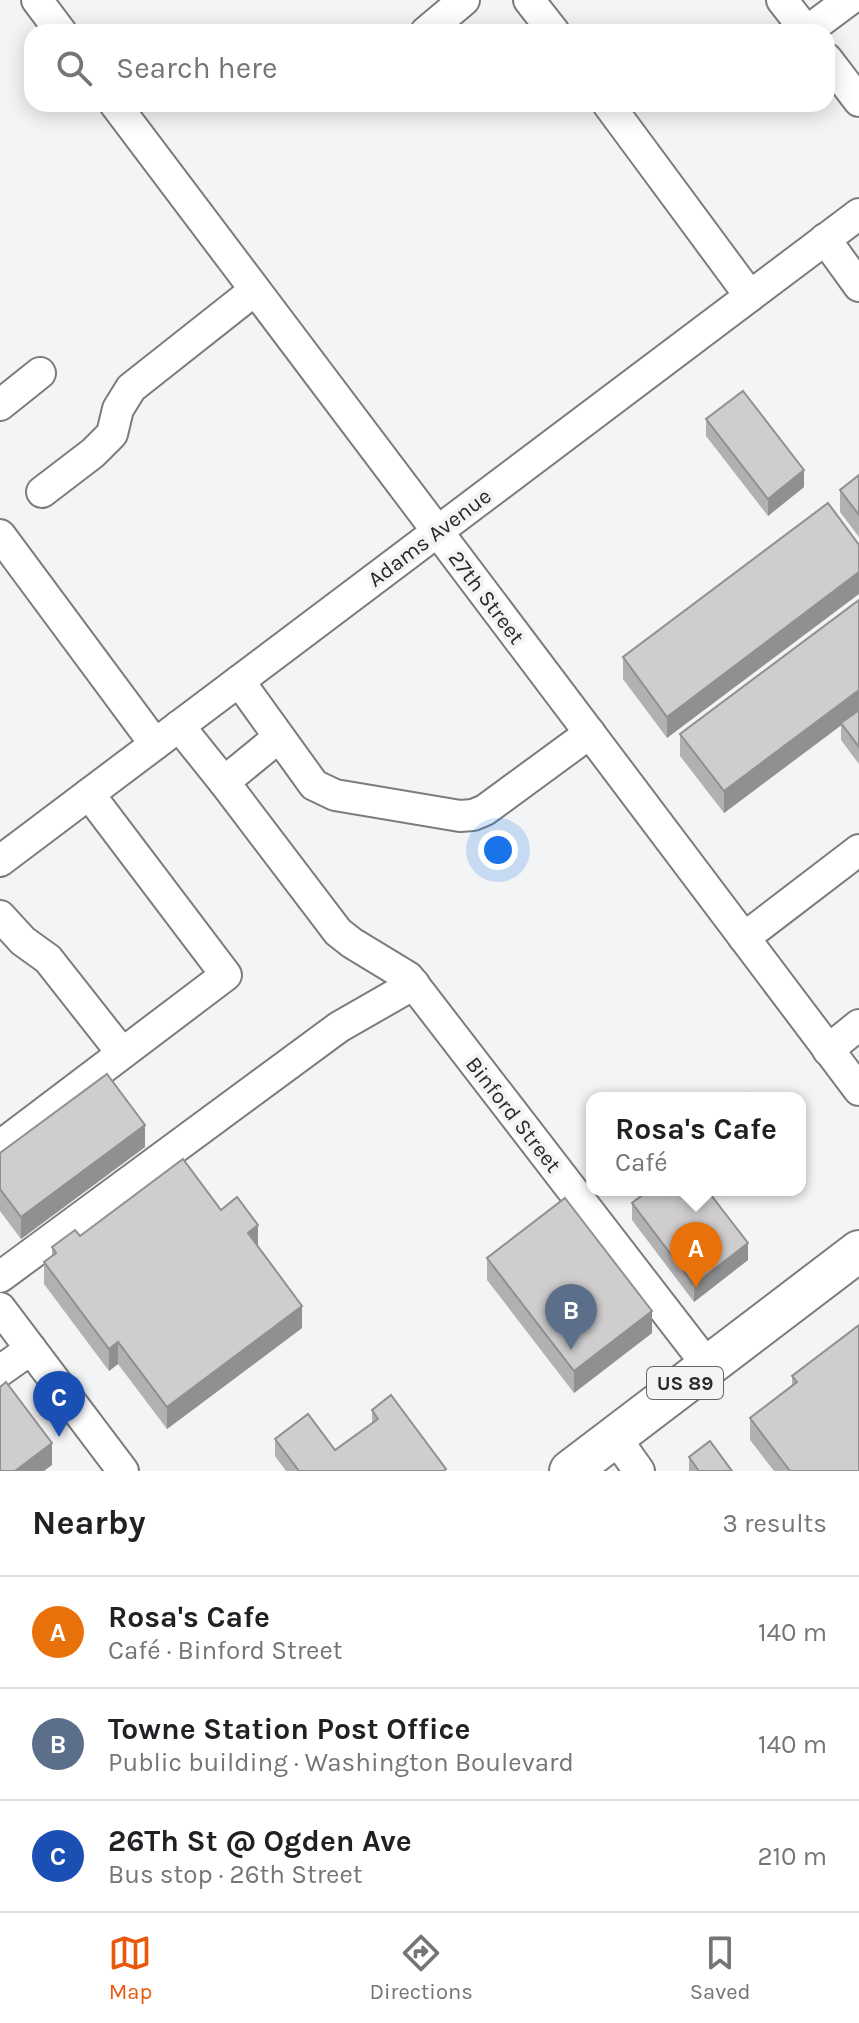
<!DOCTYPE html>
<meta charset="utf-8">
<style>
:root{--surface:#fff;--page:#f2f2f2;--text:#202124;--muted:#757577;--line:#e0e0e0;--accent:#ea580c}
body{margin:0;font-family:Karla,sans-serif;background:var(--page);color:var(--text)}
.you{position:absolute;left:498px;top:850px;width:28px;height:28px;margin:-20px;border:6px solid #fff;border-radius:50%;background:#1a73e8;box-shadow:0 0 0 12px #1a73e833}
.badge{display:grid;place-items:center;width:52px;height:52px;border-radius:50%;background:var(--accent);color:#fff;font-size:26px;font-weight:700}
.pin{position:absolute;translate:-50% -66px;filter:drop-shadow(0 2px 4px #0008)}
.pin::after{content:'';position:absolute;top:42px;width:28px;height:24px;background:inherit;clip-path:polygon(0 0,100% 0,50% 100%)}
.popup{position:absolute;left:586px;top:1092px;width:220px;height:104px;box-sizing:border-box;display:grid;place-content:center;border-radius:16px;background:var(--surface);filter:drop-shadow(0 2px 6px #0005);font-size:26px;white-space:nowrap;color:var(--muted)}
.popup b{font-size:30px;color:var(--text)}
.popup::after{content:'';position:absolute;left:50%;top:100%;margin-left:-16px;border:16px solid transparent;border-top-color:var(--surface)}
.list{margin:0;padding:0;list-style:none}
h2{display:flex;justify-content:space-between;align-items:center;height:104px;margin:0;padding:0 32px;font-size:34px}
h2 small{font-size:26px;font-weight:400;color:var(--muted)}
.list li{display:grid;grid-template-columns:52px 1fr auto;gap:24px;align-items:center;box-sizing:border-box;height:112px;padding:0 32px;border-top:2px solid var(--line)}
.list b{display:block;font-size:30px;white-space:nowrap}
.list p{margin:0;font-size:26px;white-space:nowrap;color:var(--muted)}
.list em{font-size:26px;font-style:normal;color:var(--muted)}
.icon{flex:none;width:44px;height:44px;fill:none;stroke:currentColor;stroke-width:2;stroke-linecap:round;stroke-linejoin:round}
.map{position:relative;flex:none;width:859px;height:1471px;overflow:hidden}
.search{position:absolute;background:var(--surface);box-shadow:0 4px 20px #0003;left:24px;right:24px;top:24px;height:88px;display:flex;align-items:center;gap:20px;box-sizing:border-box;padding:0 28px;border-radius:24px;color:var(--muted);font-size:30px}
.sheet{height:440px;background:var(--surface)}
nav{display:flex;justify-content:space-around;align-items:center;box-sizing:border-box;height:112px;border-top:2px solid var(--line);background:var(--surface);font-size:22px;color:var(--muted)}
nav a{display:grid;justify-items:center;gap:4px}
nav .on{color:var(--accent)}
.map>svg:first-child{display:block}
</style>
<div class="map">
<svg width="859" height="1471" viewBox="0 0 859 1471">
<rect width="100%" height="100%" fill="#f2f4f6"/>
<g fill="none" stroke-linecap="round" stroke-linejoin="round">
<g stroke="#7a7c7e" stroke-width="34">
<g id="minor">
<polyline points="37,0 61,32"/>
<polyline points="529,0 554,32"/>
<polyline points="782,0 807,32"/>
<polyline points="426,32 464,0"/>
<polyline points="806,32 849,0"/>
<polyline points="827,59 859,101"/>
<polyline points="115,104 859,1090"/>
<polyline points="608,104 750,296"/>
<polyline points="825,239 859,286"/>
<polyline points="0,405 40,373"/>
<polyline points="42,492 93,453 112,434 118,409 131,388 255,290"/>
<polyline points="0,535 155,744"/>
<polyline points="239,681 314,785 335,795 460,816 473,815 485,810 590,733"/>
<polyline points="179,726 224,782 279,737"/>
<polyline points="224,782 338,932 352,943 408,977 708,1366"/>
<polyline points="0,861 859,214"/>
<polyline points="0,916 23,941 48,959 122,1053"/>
<polyline points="744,938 859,850"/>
<polyline points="828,1050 859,1025"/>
<polyline points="0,1146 226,975 89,794"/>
<polyline points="0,1277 339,1027 414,984"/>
<polyline points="0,1308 123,1471"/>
<polyline points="0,1371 31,1349"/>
<polyline points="615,1437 639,1471"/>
</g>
</g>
<g stroke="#7a7c7e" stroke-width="44">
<polyline id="major" points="570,1471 859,1251"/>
</g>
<use href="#minor" stroke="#fff" stroke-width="30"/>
<use href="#major" stroke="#fff" stroke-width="40"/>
</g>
<g fill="#b2b0b1">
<polygon points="706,419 804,487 768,516 706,436"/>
<polygon points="859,475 859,537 840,512 840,490"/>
<polygon points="828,503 667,738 623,679 623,657"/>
<polygon points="859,600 859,764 841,740 841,725 724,813 680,756 680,734"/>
<polygon points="145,1147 21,1239 0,1211 0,1153"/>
<polygon points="632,1203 748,1260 694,1302 632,1220"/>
<polygon points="221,1210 258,1247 302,1328 167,1429 118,1364 109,1371 44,1284 44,1262 52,1256 52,1247 80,1236"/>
<polygon points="487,1258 652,1333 574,1393 487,1280"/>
<polygon points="792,1376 859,1471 774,1471 750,1440 750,1418 792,1386"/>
<polygon points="372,1410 446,1471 286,1471 275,1456 275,1439 335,1450 372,1424"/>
<polygon points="689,1457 732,1471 689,1471"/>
</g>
<g fill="#919090">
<polygon points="804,470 804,487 768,516 768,499"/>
<polygon points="859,572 859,594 667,738 667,717"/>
<polygon points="859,690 859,712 724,813 724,791"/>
<polygon points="145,1125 145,1147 21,1239 21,1217"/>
<polygon points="258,1225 258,1247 248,1233"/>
<polygon points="748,1243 748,1260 694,1302 694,1285"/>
<polygon points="302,1306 302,1328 167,1429 167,1407"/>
<polygon points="652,1311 652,1333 574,1393 574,1371"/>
<polygon points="118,1342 118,1364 109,1371 109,1349"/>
<polygon points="52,1443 52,1465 44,1471 15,1471"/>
</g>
<g fill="#cfcdce" stroke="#919090" stroke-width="2">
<polygon points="743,391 804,470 768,499 706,419"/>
<polygon points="859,475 859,515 840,490"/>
<polygon points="828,503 859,545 859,572 667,717 623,657"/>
<polygon points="859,600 859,690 724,791 680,734"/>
<polygon points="859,710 859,747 841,723"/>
<polygon points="107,1074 145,1125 21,1217 0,1189 0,1153"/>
<polygon points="749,1093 752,1098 743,1098"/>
<polygon points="183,1159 221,1210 237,1197 258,1225 248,1233 302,1306 167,1407 118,1342 109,1349 44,1262 56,1253 52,1247 75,1230 80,1236"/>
<polygon points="649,1190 707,1190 748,1243 694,1285 632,1203"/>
<polygon points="565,1198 652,1311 574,1371 487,1258"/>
<polygon points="859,1325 859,1471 790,1471 750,1418 797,1382 792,1376"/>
<polygon points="6,1382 52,1443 15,1471 0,1471 0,1387"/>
<polygon points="391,1395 446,1469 444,1471 299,1471 275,1439 308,1414 335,1450 378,1419 372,1410"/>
<polygon points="710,1441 732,1471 699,1471 689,1457"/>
</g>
<g text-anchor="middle" stroke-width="8" stroke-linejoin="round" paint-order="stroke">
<rect fill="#f2f4f6" stroke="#656667" stroke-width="2" x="647" y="1367" width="76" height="32" rx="6"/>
<g font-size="20" font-weight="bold" fill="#28292a">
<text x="685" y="1390">US 89</text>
</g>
<g font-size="22" fill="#28292a" stroke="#f2f4f6">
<text transform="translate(429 537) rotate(-37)" y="8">Adams Avenue</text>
<text transform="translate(487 597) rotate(53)" y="8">27th Street</text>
<text transform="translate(514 1114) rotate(52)" y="8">Binford Street</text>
</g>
</g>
</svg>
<div class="you"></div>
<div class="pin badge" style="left:696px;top:1288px;background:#e8710a">A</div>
<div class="popup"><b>Rosa's Cafe</b>Café</div>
<div class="pin badge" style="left:571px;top:1350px;background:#5c6f8a">B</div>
<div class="pin badge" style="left:59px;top:1437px;background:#1a4fb4">C</div>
<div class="search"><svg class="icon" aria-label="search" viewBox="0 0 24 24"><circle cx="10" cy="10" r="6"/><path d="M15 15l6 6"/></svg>Search here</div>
</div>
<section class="sheet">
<h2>Nearby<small>3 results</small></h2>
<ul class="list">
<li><span class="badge" style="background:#e8710a">A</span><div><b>Rosa's Cafe</b><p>Café · Binford Street</p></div><em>140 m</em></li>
<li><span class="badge" style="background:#5c6f8a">B</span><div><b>Towne Station Post Office</b><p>Public building · Washington Boulevard</p></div><em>140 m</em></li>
<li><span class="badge" style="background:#1a4fb4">C</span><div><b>26Th St @ Ogden Ave</b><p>Bus stop · 26th Street</p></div><em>210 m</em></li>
</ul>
</section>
<nav>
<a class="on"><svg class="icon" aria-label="map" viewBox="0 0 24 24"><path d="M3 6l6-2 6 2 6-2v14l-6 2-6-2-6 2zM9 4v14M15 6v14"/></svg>Map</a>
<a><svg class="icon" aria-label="directions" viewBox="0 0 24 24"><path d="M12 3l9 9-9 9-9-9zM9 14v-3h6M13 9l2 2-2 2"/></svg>Directions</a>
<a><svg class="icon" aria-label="saved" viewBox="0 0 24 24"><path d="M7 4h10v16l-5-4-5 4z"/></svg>Saved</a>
</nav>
